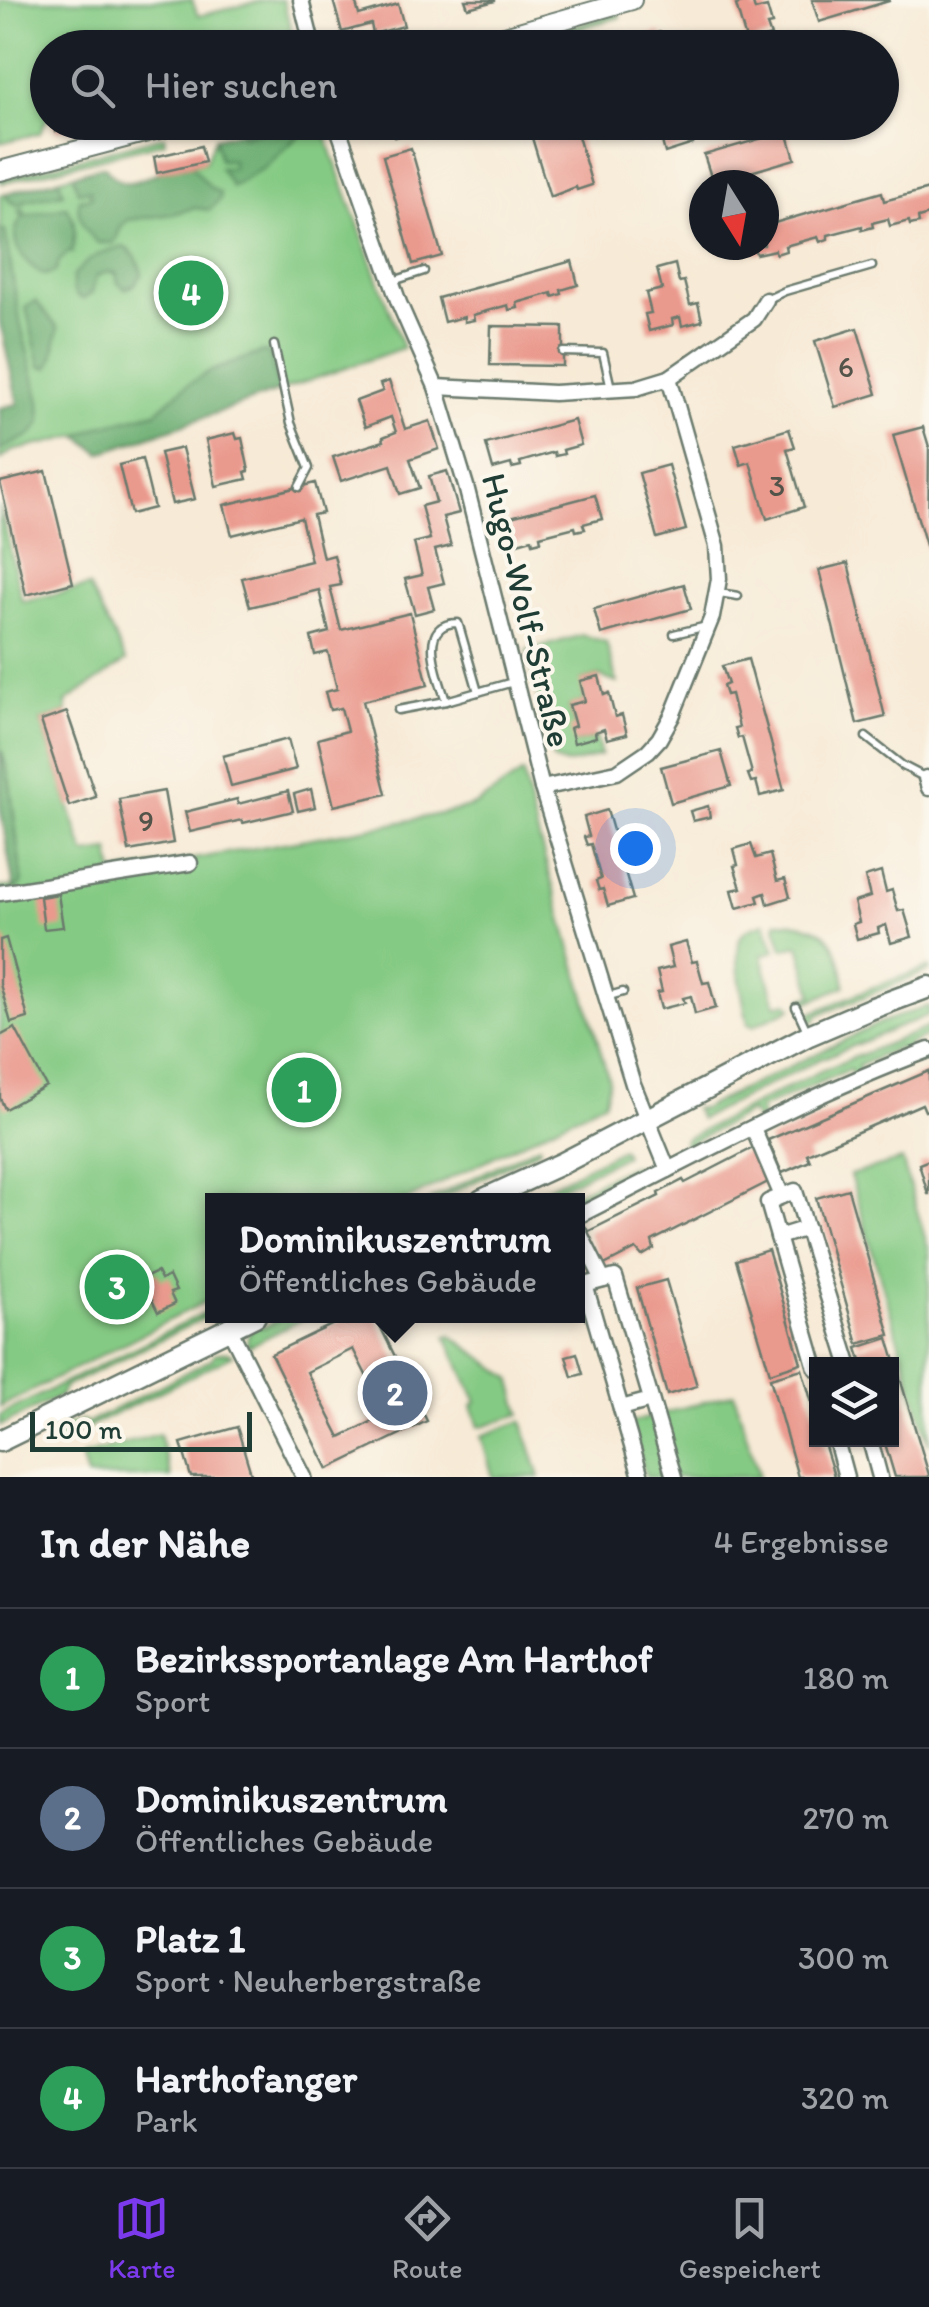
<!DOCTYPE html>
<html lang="de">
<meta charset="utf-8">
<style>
:root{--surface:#171b24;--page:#20242c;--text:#f1f3f6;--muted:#9ea1a6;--line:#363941;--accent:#7c3aed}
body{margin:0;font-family:Itim,sans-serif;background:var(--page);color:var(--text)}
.controls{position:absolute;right:30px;bottom:30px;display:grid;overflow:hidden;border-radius:0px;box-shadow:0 2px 8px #0004}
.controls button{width:90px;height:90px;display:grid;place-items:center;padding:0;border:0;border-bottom:2px solid var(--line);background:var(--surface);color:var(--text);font:50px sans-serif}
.compass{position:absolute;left:689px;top:170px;width:90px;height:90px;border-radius:50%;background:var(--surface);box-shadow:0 2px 8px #0004;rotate:169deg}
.scale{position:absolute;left:30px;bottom:25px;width:222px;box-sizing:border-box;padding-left:10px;border:5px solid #1f3d34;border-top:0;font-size:28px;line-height:35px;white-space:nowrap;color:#1f3d34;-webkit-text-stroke:8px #fbf7ec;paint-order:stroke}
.you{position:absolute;left:635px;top:848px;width:35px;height:35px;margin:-25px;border:8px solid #fff;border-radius:50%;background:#1a73e8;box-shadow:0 0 0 15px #1a73e833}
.badge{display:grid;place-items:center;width:65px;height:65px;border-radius:50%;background:var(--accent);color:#fff;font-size:32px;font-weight:700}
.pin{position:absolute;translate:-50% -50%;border:5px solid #fff;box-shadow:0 2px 10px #0006}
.popup{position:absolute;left:205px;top:1193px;width:380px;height:130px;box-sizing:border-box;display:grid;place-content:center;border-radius:0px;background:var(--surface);filter:drop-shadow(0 2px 8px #0005);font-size:32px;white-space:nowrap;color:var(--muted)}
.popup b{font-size:38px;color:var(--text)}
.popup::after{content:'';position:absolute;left:50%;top:100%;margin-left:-20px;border:20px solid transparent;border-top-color:var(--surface)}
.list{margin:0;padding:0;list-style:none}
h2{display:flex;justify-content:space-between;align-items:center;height:130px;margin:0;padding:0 40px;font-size:42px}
h2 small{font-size:32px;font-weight:400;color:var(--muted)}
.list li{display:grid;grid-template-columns:65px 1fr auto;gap:30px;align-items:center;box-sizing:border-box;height:140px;padding:0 40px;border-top:2px solid var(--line)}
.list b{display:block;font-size:38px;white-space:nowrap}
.list p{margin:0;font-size:32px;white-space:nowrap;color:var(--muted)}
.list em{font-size:32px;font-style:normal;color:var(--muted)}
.icon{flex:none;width:55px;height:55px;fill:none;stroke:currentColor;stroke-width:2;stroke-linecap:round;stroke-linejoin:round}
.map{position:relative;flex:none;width:929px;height:1477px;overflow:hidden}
.search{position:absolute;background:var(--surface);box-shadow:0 2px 8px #0004;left:30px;right:30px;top:30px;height:110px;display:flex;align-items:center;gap:25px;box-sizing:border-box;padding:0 35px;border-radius:55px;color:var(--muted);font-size:38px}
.sheet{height:690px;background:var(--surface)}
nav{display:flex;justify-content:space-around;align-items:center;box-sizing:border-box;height:140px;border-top:2px solid var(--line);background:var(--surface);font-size:28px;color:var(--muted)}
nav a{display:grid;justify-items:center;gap:5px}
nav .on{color:var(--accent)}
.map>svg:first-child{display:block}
</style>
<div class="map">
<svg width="929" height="1477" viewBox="0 0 929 1477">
<rect width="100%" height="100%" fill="#fbf7ec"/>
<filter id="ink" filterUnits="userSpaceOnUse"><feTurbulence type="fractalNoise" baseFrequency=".01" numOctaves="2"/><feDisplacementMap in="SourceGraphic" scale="20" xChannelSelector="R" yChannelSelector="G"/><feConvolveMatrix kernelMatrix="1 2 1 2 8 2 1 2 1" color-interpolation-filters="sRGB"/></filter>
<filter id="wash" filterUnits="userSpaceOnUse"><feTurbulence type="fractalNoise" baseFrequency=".0048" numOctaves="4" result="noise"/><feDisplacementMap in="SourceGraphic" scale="40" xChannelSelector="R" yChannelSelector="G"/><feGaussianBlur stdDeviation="2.25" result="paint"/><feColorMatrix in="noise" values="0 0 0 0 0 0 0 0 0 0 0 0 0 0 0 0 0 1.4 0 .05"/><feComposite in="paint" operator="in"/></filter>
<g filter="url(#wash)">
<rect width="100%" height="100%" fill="#f7ead6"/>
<g fill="#85ca84" stroke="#52845c" stroke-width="2.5">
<polygon points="0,0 192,0 198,16 265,0 283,0 296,47 48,48 47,119 40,133 0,143"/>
<polygon points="619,13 620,17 511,47 510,43"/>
<path d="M275,123h46l82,225 -302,105 -23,-17 -66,15 -12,9v-52l18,-4 -18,-83v-126l104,-29c22,28 33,13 59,5 14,-3 28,-6 42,-9l10,-24z"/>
<polygon points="164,136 165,142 2,183 1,179"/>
<polygon points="0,506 22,601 89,587 126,661 66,702 67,712 41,721 85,854 110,851 114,873 392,824 459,810 475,805 523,773 532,814 609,1080 605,1101 407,1200 212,1200 212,1298 0,1407 0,887 14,888 0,805"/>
<path d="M582,635l24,7 11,41 -18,-7 -18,5 4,20 -16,5 6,20v17l21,-6 5,18c-15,4 -35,15 -48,4l-26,-108z"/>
<path d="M777,922c48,1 62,15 68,64l-44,19 2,-7 10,-3 -14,-50 -16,4 -7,-23z"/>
<path d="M765,923l10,28 -13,4 14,50 12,-3 4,6 -39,18 -5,-2c-4,-18 -17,-77 -5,-91 5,-6 15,-7 22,-10z"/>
<polygon points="929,967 929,971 818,1015 814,1022 807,1018 807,1015 871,988"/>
<polygon points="929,1006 929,1015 818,1060 700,1119 694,1108 702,1109 882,1022"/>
<polygon points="929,1027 929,1035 907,1045 910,1054 904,1057 899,1047 858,1066 861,1075 854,1078 850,1069 759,1109 762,1118 756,1121 751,1112 691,1142 695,1151 690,1154 684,1144 685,1139 823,1070"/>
<polygon points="539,1145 540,1149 438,1200 429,1200"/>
<polygon points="622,1149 625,1155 536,1200 523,1200"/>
<polygon points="902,1160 929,1251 929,1444 850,1175"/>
<polygon points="632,1165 638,1167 643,1177 638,1180 633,1172 584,1196 588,1205 582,1208 577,1199 562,1200"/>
<polygon points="212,1309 212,1314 65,1387 60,1396 0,1426 0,1415"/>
<path d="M286,1316h23l-62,31c0,-9 1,-18 10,-22l7,2z"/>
<polygon points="450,1335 511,1378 521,1414 479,1427 472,1406 477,1402 446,1337"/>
<path d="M227,1352l6,3 -158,79 -25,7 -5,-10c12,-6 25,-5 37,-11l6,3 124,-64 2,-5z"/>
<polygon points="734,1393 759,1477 646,1477 630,1423"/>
<polygon points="522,1421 540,1477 493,1477 481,1436"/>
<polygon points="159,1434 171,1477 87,1477 81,1456"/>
</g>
<g fill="#6cae72" stroke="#467653" stroke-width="2.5">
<polygon points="273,123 304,123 307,128 265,167 232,187 220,168 232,168 232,160 220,160 215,138 240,132 242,136 273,128"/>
<path d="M191,165l20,23 9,5v6l-10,11 -15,-2 -22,6 -45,6 -6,5 -8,18h-16c-13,-11 -22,-27 -19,-44l12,-2 -1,-7 -12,2 -5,-17 31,-9c19,25 29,17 53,7 10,-4 23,-6 34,-8z"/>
<path d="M59,179l4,14 -40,8v4c-8,0 -15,-3 -18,-11z"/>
<path d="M66,207c12,13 8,31 6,46l-2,-2 -10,9 -5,12 -11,3c-21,-12 -40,-36 -21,-58l-5,-6 6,-1 2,6z"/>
<polygon points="5,230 20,322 40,402 41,422 32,434 0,450 0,408 18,404 0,321 0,231"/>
<path d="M123,247c12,5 17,16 19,28l-8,10 -9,4 -7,-6 -2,-10 -8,-1 -12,4 -4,17 -9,6c-12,-4 -10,-12 -10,-23 15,-17 28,-26 50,-29z"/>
<polygon points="36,301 58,328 54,354 49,368 40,366 26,307"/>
<polygon points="262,352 268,353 270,356 279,391 101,453 78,436 101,426 156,412 187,385 209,372"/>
<polygon points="2,751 10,783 22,880 20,886 14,889 0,805"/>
</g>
<g id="blocks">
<g fill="#ea998d" fill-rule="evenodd">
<polygon points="333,0 355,0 359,15 398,4 404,26 373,34 371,24 342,32"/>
<polygon points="465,0 495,0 495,1 468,8"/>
<polygon points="752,0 755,10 767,7 772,24 767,25 771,36 747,43 736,5"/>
<polygon points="812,0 889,0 889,1 819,22"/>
<polygon points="660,32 664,48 634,48 632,41"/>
<polygon points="54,122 83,122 83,124 56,131"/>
<polygon points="391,122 444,122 444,124 395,137"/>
<polygon points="560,122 574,122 592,185 577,190 576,187 550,197 530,131"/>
<polygon points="657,122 686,122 693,144 665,153"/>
<polygon points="787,131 795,159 713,183 704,155"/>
<polygon points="201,146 205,162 157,173 154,157"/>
<polygon points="411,148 442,256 413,264 383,156"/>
<polygon points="929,189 929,215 918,218 919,223 910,225 909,221 890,226 888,219 872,223 873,227 862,230 862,226 828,235 828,239 820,242 818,237 785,246 786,251 776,254 775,250 756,254 753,245 764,245 764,226 882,192 884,201"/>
<polygon points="572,261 578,285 561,290 562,294 553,297 552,293 517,303 518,308 509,310 508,305 473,315 474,320 464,322 464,317 444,322 438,298"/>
<polygon points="675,264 679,282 684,281 690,305 698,303 702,321 682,326 680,317 672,319 673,325 649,331 645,314 651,313 646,293 662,289 657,269"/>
<polygon points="491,326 563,327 563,366 490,365"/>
<polygon points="857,328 877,394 835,407 815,341"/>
<polygon points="389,381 405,429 430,421 439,449 410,459 420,488 400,494 391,465 341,481 333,457 384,441 383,437 396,432 391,417 365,427 356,401 383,391 380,384"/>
<polygon points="574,420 581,445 563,450 564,454 555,456 554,452 520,462 521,466 512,468 511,464 493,469 486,444"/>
<polygon points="923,427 929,447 928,552 893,435"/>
<polygon points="789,429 795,447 787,449 804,507 767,519 750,462 741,465 735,445"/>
<polygon points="235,433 237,439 242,438 249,471 245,472 247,479 216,486 206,440"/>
<polygon points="182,448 195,499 172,504 160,453"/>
<polygon points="142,459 154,508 131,514 119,465"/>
<polygon points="668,465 686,530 657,538 639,473"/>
<polygon points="46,471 73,583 26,595 0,482"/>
<polygon points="447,471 459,513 443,517 451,546 435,550 444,583 428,587 434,609 415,614 405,579 422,575 414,543 430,539 421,506 436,502 429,476"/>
<polygon points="315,483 323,513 313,515 323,558 334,555 341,585 330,587 341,630 410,613 428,685 363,701 386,794 334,806 318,739 347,731 341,708 330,710 325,692 337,689 328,652 315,655 311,637 329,632 319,590 250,607 242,578 311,561 301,518 232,535 224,505"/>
<polygon points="595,495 602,519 583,524 585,529 576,531 575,527 540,536 541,541 533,543 532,539 514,544 507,518"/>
<polygon points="848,563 885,717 857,724 819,570"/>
<polygon points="684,584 691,609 601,634 594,609"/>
<polygon points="748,659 784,790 760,796 756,781 751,782 748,774 752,773 742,737 738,738 735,728 739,727 731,694 726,695 723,686 728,684 722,666"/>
<polygon points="599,676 604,695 609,693 615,717 622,715 627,734 607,739 604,729 595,732 596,737 574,743 570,728 575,726 569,705 585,701 580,681"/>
<polygon points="67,712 96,797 69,806 41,721"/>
<polygon points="288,739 296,769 231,786 223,756"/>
<polygon points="721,751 731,786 671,803 661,767"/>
<polygon points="311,789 315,807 298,811 294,794"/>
<polygon points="164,791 173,843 129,851 119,799"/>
<polygon points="288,791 293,811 243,823 242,820 190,832 185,812 237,799 238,804"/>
<polygon points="708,806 710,817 693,821 690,811"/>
<polygon points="607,810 633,899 608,906 603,889 599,890 596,881 601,879 591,844 587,845 584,837 589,836 584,817"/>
<polygon points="751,844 756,858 770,854 777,881 785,879 790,897 768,904 765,893 757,896 759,902 737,908 732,890 741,888 734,866 738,865 734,849"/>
<polygon points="881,872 886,892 892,890 898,911 904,910 912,937 891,943 886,925 878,928 879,933 857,939 853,924 859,922 854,902 870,897 865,877"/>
<polygon points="58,894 63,927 44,929 40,897"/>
<polygon points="6,938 28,1018 11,1023 0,984 0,940"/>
<polygon points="686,942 692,962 697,961 703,983 709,982 716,1008 695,1014 691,996 683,998 685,1003 661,1009 657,993 662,992 657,971 673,967 668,947"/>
<polygon points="15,1028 46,1086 5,1109 0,1098 0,1036"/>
<polygon points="929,1071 929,1110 925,1111 922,1104 807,1154 810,1161 782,1173 768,1140"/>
<polygon points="755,1147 772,1180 652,1241 654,1249 642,1256 636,1249 604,1265 587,1232 659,1196 658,1193 683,1180 685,1183"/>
<polygon points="929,1160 929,1194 928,1194 919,1164"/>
<polygon points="848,1189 890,1335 858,1344 816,1198"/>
<polygon points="578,1243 588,1264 578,1270"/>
<polygon points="768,1250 801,1363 770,1373 736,1260"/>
<polygon points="157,1272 161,1280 169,1276 176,1291 170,1293 175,1304 158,1312 142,1279"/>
<polygon points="666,1280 697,1386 667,1395 637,1288"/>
<path d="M350,1316h25l52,105 -99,48 -57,-115zM353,1349l33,66 -46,22 -33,-65z"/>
<polygon points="888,1338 929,1475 929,1477 895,1477 884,1440 892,1440 892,1364 862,1364 857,1348"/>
<polygon points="577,1353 583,1374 572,1377 566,1356"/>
<polygon points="802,1369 816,1417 816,1440 823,1440 834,1476 830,1477 798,1477 770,1378"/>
<polygon points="237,1427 252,1477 191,1477 181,1443"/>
</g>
</g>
</g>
<g filter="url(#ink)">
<use href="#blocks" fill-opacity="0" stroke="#6b7a6d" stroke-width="2.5"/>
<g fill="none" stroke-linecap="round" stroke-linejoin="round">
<g stroke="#6b7a6d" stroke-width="11">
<g id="service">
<polyline points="393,281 424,271"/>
<polyline points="768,299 785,291 872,266"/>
<polyline points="274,345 291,423 309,468 299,487"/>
<polyline points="563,352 603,353 611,388"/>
<polyline points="719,593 738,596"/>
<polyline points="674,634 707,626"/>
<path d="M446,701c-7,-23 -31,-78 12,-78l2,6 18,63"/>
<polyline points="398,710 446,701 513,682"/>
<polyline points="866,737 903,766 926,778"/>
<polyline points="609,996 623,992"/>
<polyline points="796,1007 808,1033"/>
</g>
</g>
<g stroke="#6b7a6d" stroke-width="19">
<g id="minor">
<polyline points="301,0 313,48"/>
<polyline points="336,122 399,303 436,387 466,486 542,788 633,1084 668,1170"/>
<polyline points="436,387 554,393 636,388 669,378 754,319 766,300"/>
<polyline points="926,778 929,788"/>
<polyline points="542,788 617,772 648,751 659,739 672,716 712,617 719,579 717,546 669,378"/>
<polyline points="0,893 190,863"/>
<polyline points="753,1128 782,1196 795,1191 849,1364"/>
<polyline points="782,1196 768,1202 816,1368"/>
<path d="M578,1216c114,-58 230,-121 351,-166"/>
<polyline points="578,1230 603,1280"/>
<polyline points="778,1237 807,1228"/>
<polyline points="229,1328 304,1477"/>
<polyline points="621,1408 651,1400"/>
<polyline points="836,1440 846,1477"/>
<polyline points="870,1440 880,1477"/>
<polyline points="641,1477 585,1285 615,1277 674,1477"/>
</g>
</g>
<g stroke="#6b7a6d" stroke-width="22">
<g id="tertiary">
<polyline points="462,48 632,0"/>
<polyline points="0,171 185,122"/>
</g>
</g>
<g stroke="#6b7a6d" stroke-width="25">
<g id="secondary">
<polyline points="482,1200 563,1163 809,1035 870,1009 929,987"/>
<polyline points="0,1441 255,1316"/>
</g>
</g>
<use href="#service" stroke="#fff" stroke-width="6"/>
<use href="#minor" stroke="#fff" stroke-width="14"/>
<use href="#tertiary" stroke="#fff" stroke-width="18"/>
<use href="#secondary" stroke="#fff" stroke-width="20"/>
</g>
</g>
<g text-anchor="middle" stroke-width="8" stroke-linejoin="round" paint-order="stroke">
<g font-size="30" fill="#52544a">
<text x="846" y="377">6</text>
<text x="777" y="496">3</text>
<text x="146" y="831">9</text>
</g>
<g font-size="35" fill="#1f3d34" stroke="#fbf7ec">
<text transform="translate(527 610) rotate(76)" y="12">Hugo-Wolf-Straße</text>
</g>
</g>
</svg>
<div class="controls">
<button><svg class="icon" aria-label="layers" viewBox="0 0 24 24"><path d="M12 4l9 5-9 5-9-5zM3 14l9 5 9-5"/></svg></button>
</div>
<svg class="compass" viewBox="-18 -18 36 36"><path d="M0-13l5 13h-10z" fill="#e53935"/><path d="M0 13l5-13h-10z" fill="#9ea1a6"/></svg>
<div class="scale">100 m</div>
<div class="you"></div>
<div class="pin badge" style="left:304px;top:1090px;background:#2e9e5b">1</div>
<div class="pin badge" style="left:395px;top:1393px;background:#5c6f8a">2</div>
<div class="popup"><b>Dominikuszentrum</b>Öffentliches Gebäude</div>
<div class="pin badge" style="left:117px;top:1287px;background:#2e9e5b">3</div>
<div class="pin badge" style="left:191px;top:293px;background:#2e9e5b">4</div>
<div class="search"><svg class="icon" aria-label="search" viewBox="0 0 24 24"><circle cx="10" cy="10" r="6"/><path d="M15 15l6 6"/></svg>Hier suchen</div>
</div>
<section class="sheet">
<h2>In der Nähe<small>4 Ergebnisse</small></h2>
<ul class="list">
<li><span class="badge" style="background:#2e9e5b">1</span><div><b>Bezirkssportanlage Am Harthof</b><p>Sport</p></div><em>180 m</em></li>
<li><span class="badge" style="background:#5c6f8a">2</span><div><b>Dominikuszentrum</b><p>Öffentliches Gebäude</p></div><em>270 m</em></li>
<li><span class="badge" style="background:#2e9e5b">3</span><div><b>Platz 1</b><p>Sport · Neuherbergstraße</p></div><em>300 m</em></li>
<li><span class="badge" style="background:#2e9e5b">4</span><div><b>Harthofanger</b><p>Park</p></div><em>320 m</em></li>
</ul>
</section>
<nav>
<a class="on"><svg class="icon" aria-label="map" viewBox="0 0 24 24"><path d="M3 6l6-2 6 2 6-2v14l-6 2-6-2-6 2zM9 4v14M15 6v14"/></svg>Karte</a>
<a><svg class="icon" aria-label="directions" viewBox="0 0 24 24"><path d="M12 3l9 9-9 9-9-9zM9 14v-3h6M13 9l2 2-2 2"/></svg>Route</a>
<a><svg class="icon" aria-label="saved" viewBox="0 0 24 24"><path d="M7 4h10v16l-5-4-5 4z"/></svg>Gespeichert</a>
</nav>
